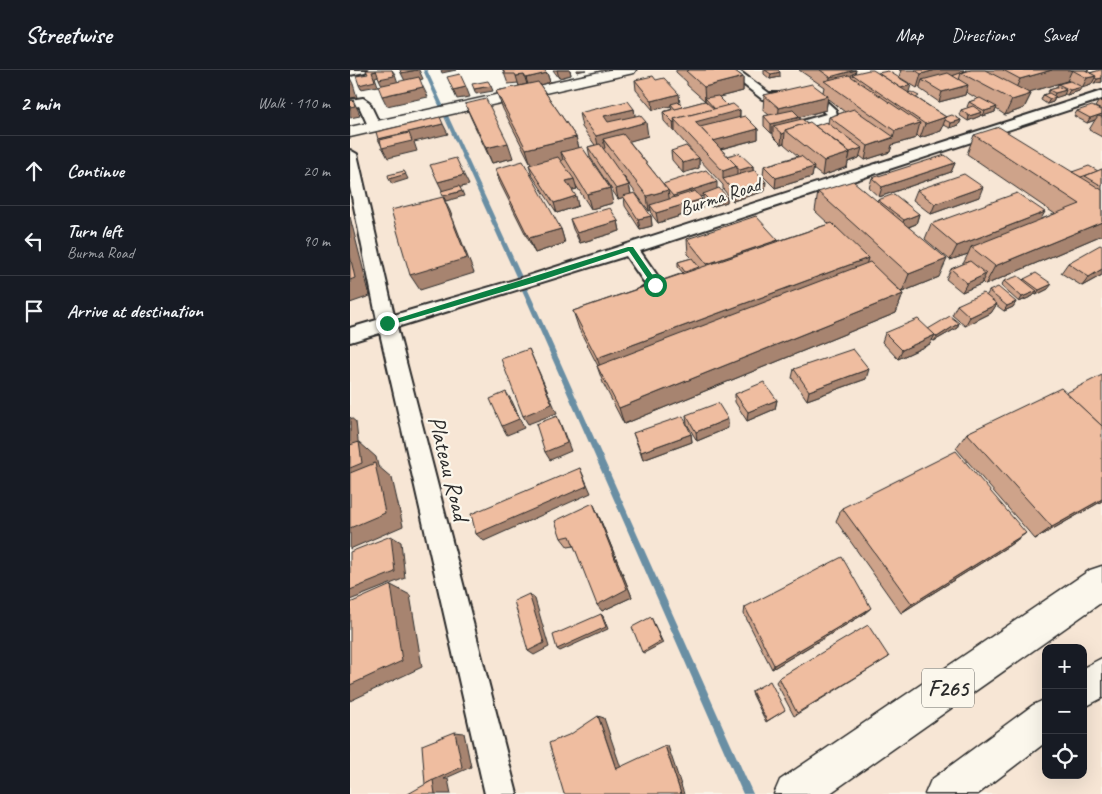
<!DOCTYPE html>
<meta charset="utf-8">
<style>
:root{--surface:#171b24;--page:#242831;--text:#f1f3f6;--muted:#9ea1a6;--line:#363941}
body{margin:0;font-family:Caveat,sans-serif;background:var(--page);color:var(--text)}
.controls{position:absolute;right:15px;bottom:15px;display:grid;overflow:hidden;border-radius:10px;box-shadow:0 5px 20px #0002}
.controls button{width:45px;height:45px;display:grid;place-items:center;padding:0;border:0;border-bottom:1px solid var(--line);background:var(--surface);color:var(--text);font:25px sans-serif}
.stop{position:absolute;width:15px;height:15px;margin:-11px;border:4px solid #0b8043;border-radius:50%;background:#fff}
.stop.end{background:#0b8043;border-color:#fff;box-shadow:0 1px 5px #0008}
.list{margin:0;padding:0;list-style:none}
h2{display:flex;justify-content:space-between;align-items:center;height:65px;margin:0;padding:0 20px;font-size:21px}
h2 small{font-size:16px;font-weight:400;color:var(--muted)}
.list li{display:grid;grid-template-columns:32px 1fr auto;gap:15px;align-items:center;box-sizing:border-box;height:70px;padding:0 20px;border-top:1px solid var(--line)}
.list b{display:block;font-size:19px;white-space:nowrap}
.list p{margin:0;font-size:16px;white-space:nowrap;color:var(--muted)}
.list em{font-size:16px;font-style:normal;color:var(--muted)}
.icon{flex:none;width:28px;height:28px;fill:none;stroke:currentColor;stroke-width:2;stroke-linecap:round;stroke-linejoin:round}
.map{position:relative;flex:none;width:752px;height:724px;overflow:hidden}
header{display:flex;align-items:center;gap:30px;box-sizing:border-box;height:70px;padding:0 25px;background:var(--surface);border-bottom:1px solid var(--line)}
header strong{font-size:24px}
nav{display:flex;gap:28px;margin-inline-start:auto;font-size:18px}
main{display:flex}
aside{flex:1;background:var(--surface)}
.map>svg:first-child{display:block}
</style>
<header>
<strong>Streetwise</strong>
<nav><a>Map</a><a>Directions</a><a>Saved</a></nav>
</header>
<main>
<aside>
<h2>2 min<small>Walk · 110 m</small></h2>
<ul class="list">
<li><svg class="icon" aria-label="ahead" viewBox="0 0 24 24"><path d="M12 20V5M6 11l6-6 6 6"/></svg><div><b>Continue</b></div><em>20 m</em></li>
<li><svg class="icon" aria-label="left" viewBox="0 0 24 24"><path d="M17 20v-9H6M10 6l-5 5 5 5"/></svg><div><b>Turn left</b><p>Burma Road</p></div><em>90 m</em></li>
<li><svg class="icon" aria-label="arrive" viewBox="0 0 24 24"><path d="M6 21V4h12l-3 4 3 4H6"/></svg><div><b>Arrive at destination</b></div></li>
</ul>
</aside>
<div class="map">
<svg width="752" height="724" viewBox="0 0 752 724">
<rect width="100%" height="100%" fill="#fbf7ec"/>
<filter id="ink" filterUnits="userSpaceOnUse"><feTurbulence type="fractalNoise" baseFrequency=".02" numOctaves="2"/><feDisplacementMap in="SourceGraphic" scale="10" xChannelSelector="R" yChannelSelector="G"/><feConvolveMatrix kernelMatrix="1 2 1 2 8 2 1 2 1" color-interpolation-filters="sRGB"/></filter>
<g filter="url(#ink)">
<path fill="#f7e6d5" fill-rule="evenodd" d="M265,0h487v724h-752v-665zM696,578h37v127h-37z"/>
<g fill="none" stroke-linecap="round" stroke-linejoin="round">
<polygon fill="#6b8fa4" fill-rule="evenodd" points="73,0 77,0 183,231 403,724 393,724 177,231"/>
<g stroke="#2b2b2b" stroke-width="4">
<g id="minor">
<polygon points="0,0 17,0 15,2 0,5"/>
<polygon points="375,0 388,0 419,23 467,23 486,40 487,47 485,50 457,58 452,57 451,54 452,51 476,44 460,30 434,32 412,29"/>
<path d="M752,21v8l-462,152 24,34c-6,12 -21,23 -35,19l-3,-4 3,-4 17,-11 -20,-29 -229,71 120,467h-32l-105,-461 -30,9v-14l27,-8 -27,-133v-37l7,4 37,161 134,-39z"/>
<polygon points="13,28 19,32 31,57 30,60 20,60 9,36 0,38 0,30"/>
</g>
</g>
<g stroke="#2b2b2b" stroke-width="3">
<g id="major">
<polygon points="259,0 286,0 284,3 279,4 0,67 0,57"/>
<polygon points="752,496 752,532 479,724 424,724 430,710 740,500"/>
<polygon points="752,588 752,628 733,638 733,598"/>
<polygon points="696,629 696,672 628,724 575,724 581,710 683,635"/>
</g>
</g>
<use href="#minor" fill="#fbf7ec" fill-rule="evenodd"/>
<use href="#major" fill="#fbf7ec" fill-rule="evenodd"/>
</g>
<g fill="#cea38a" stroke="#2b2b2b" fill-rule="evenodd">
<polygon points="153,0 197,3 200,12 190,15 226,67 229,78 263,133 241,139 225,114 227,119 222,120 228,136 207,143 182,105 179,95 181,94 153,39 146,21 177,15 169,16 168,13 158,14"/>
<polygon points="203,0 220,0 221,5 209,8"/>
<polygon points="326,0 384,0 393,7 393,21 369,27 378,36 390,40 390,47 408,59 408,69 371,79 377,86 403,96 403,100 415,121 383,131 373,119 373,115 349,89 349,98 333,103 322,90 321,81 342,81 326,63 325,61 324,62 314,51 313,42 322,39 321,36 303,40 286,20 285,10 330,34 333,37 355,31 337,15 337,12 326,2"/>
<polygon points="414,0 428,0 430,7 420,9 414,4"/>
<path d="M449,0h57l-1,4 54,19 37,24 15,3 -2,5 -9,3 -6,-3 -3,6 -21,7 -3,-3 -1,3 -24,7 -2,7 -25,8 -5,-4 -1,2 -11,4 -1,5 -25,9 -9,-7 -1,8 -37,11 -12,-12 1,-10 34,-10 -14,-12v-1l-3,1 -8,-8v-3h-2l-7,-7v-10l5,-1 -6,-5 1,-15 59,-3 1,-5zM478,29l17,13 -16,5 -1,6 -14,3 -14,-7v-2l26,-7z"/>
<polygon points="549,0 614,0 613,2 617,1 615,0 739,0 736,1 740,3 752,0 752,12 744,14 742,13 741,15 731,17 729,21 717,25 715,24 714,25 706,27 703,32 697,34 691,30 693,25 697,24 699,20 706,18 708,14 719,11 717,10 717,11 678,22 681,24 674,38 655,45 646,39 645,42 633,46 631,45 630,46 618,51 609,45 611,40 619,38 617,37 619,32 628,29 616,22 615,25 589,32 570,19 570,17 567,18 549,7 551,0"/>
<polygon points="752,31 752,40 745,37 748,32"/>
<polygon points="115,34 163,88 142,93 121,48"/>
<polygon points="284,39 285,46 298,66 279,71 313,114 367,119 377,127 377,132 361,137 353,129 353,126 350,127 352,139 308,153 302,145 301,140 299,141 274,107 279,115 281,124 301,146 302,156 290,159 275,136 274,127 268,129 240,87 238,77 245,75 232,57 229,43"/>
<polygon points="727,41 752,41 752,67 739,60 745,50 737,53 724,46"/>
<polygon points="624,65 722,102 748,101 752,99 752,165 635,215 632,212 631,214 612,222 596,209 601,199 613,194 618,184 600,190 575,169 581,154 691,149 705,144 617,84"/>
<polygon points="605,93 601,102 529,127 519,118 522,108"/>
<polygon points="145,99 211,159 215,173 185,183 150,113"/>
<polygon points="567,120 629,127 581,144 563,130"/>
<polygon points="468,122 528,131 528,130 569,144 566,154 559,157 589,207 552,222 535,207 553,224 546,243 274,354 253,313 247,296 248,296 229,259 223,241 333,203 328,197 328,192 342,188 338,184 337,169 428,170 428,171 479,154 465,141"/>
<polygon points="220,149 268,151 270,161 230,173 223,159"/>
<polygon points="718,193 752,205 732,216 711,203"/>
<polygon points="674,209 698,219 686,225 685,224 683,226 669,232 651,216 654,211 673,210"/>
<polygon points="639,221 666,232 663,237 654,241 646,235 641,243 615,256 602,245 607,235 637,225"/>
<polygon points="609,253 607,258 584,271 582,270 580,274 548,289 532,272 535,263 578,259"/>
<polygon points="444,299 516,309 457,330 442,308"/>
<polygon points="716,323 752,431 685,469 606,378 617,363"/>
<polygon points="385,324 427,330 425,339 397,351 385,332"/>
<polygon points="336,345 378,358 347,371 337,354"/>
<polygon points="283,363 341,364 342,372 293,390"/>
<polygon points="243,433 248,444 282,527 252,541 224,476 218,477 211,468"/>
<polygon points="492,438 676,463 660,475 551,543 486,451"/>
<polygon points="395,537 514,544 422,599 394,544"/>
<polygon points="539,587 444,646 426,612 429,608"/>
<polygon points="402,621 435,640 416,652 402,623"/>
</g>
<g fill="#a78470" stroke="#2b2b2b">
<polygon points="42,0 45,4 49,16 34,19 29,9"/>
<polygon points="67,0 69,0 73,9 56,13 51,3"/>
<polygon points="91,0 106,0 92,3"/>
<polygon points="207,0 220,0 221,5 209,8"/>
<polygon points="227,0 236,0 227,2"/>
<polygon points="506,0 504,6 502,4 500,15 479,14 480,7"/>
<polygon points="586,0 614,0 613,4 611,3 580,14 572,10 570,17 567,18 571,4"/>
<polygon points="702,0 722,0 717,11 662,27 670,9"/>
<polygon points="27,1 29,6 25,7 28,16 11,19 9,15 22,2"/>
<polygon points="430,2 430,7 420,9 421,4"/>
<polygon points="197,3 200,12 179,18 176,8"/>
<polygon points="174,5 177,14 169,16 166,6"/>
<polygon points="746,6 741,15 732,18 737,8"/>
<polygon points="393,7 393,21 357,30 355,28 355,31 354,17"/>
<polygon points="0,8 3,14 7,27 0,28"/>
<polygon points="752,8 752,12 744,14 747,9"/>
<polygon points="561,15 558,25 548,19"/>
<polygon points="618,15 615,25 589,32 592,22"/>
<polygon points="141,16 143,21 126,24 124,19"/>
<polygon points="73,17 78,27 37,36 32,26"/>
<polygon points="116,17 120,27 107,29 103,20"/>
<polygon points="732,17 729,21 717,25 720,20"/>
<polygon points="716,20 714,25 705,28 703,32 697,34 700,29 703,28 705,23"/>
<polygon points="329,24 330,34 321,34 321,36 303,40 302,31"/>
<polygon points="681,24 674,38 655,45 662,30"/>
<polygon points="478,26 476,40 442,49 450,47 449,56 423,56 423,63 421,63 421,54 428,52 429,38"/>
<polygon points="3,30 8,40 10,46 0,48 0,37"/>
<polygon points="647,37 645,42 633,46 635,41"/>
<polygon points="284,39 286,53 257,61 254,46"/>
<polygon points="390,40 389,54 334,59 366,41"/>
<polygon points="632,42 630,46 618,51 619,46"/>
<polygon points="752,44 752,47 748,46 745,50 737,53 740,48"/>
<polygon points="596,47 591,61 570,68 575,54"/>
<polygon points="611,50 609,55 600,58 601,53"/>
<polygon points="296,52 298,66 259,77 253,69 255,78 249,80 246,66"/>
<polygon points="323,52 325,52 325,61 324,62"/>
<polygon points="570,53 566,68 542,75 540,82 515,90 518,76 543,68 545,61"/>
<polygon points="93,54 98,64 64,72 67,81 38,88 28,69"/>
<polygon points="408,59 408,69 362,81 362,71"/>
<polygon points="435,63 434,73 431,74 432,64"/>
<polygon points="226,67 231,85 211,82 213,90 182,98 176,79"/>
<polygon points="158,73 163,88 142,93 136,78"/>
<polygon points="512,78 509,88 498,92 500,82"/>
<polygon points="500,83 497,97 472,106 474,91"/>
<polygon points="349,88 349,98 333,103 333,93"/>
<polygon points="605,93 601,102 529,127 532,117"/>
<polygon points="387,96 387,111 373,109 373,101"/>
<polygon points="403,96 403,106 389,110 390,100"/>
<polygon points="464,97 462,107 425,118 426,108"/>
<polygon points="54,101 58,109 42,114 39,109"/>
<polygon points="114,105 119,115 93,122 88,112"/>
<polygon points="224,109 227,119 219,121 216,111"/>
<polygon points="367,112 367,121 353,124 353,126 324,136 323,126"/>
<polygon points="416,112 415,121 383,131 383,121"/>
<polygon points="279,115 281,125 268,129 266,119"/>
<polygon points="633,117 629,127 581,144 585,134"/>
<polygon points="260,118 263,133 241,139 237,124"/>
<polygon points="318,120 320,134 300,135 301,140 299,141 297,126"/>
<polygon points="112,121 114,126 96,131 93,126"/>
<polygon points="226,126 228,136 207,143 204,133"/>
<polygon points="93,127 100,141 124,203 70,220 60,205"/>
<polygon points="377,127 377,132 361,137 361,132"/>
<polygon points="352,129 352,139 308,153 306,143"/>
<polygon points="695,142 686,157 621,177 618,184 600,190 607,176"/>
<polygon points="569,144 566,154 550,160 554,150"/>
<polygon points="301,146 302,156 290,159 288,149"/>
<polygon points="0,147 20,226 0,233"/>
<polygon points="268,151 270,161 230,173 227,163"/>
<polygon points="752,152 752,165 635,215 645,196"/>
<polygon points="211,159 215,173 185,183 179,168"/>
<polygon points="428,170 427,184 357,194"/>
<polygon points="518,188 513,206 253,305 247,288"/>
<polygon points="597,189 589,207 552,222 559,204"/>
<polygon points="752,199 752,205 732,216 739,207"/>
<polygon points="636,204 631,214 612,222 617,213"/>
<polygon points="702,214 698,219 686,225 689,220"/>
<polygon points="687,221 683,226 669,232 672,227"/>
<polygon points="553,224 546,243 274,354 269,338"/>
<polygon points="666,232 663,237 654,241 657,236"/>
<polygon points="647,234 641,243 615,256 620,247"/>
<polygon points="609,253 607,258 584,271 587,267"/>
<polygon points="585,265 580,274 548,289 552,280"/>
<polygon points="179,279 207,343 178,354 173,346"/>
<polygon points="519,299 516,309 457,330 459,321"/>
<polygon points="156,322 162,331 174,358 157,365 152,356"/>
<polygon points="427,330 425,339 397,351 398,342"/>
<polygon points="207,346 211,355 221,381 200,390 195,382"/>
<polygon points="0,347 6,352 10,389 0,393"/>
<polygon points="378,349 378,358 347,371 346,362"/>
<polygon points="341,364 342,372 293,390 291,382"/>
<polygon points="9,372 26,387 28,396 42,408 53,456 0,479 0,398"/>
<polygon points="230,398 241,423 134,471 126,464"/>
<polygon points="752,429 752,431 685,469 702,457"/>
<polygon points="243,433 248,444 282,527 252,541 247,535"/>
<polygon points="676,463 660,475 551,543 562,534"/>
<polygon points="41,466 51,472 55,508 0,530 0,520"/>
<polygon points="41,515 60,525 72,597 0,631 0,615"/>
<polygon points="179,524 185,529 199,577 184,585 178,581"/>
<polygon points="521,538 514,544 422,599 424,595"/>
<polygon points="251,544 253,546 258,559 210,581 207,579"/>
<polygon points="301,547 313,573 294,583 292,582"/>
<polygon points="248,646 254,648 271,698 266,699"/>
<polygon points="105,662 114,663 121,697 94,709 98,709 101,724 85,724 75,714"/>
<polygon points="315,676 318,676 334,724 331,724"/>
</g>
<g fill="#efbda0" stroke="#2b2b2b">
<polygon points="16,0 26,0 27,1 22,2 25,11 9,15 6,6 18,4"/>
<polygon points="26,0 42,0 44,6 29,9"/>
<polygon points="50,0 67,0 51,3"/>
<polygon points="153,0 194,0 197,3 176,8 174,5 166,6 165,4 155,4"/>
<polygon points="339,0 384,0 393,7 354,17 336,1"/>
<polygon points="415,0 428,0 430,2 421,4"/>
<polygon points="470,0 505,0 480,7"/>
<polygon points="519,0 523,0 596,47 575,54 502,4"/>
<polygon points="565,0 586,0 571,4"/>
<polygon points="621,0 635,0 681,24 662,30 611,3"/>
<polygon points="653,0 702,0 670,9"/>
<polygon points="722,0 735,0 746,6 737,8"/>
<polygon points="750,0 752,0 752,8 747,9 745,8 746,6 740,3"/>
<polygon points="538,1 561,15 551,18 528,3"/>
<polygon points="616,1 611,3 609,10 602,6"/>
<polygon points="598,3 618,15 592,22 572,10"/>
<polygon points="110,4 116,17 103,20 97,7"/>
<polygon points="499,5 570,53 545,61 474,11"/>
<polygon points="303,6 306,10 314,8 329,24 302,31 285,10"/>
<polygon points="69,7 73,17 32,26 28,16"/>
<polygon points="138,11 141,16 124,19 122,14"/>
<polygon points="720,11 732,17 720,20 708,14"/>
<polygon points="188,12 226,67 176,79 146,21"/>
<polygon points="462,14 478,26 429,38 414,25"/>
<polygon points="710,17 716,20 705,23 699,20"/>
<polygon points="561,22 569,26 566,28 558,23"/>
<polygon points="699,23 706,27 700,29 693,25"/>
<polygon points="368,26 378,36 365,39 355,28"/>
<polygon points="630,28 647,37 635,41 619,32"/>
<polygon points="136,29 158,73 136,78 115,34"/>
<polygon points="3,30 5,36 0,37 0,31"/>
<polygon points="278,31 284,39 254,46 258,52 290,45 296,52 246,66 229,43"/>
<polygon points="355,31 364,39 324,49 325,52 323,52 313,42"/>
<polygon points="328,32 333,37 325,39 321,34"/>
<polygon points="383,34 390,40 345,52 387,96 373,101 324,49"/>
<polygon points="623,36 632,42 619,46 611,40"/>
<polygon points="742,36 752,41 752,44 740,48 727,41"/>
<polygon points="504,39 544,67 518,76 479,47"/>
<polygon points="443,40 450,47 421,54 414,46"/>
<polygon points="602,45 611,50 601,53 595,50 596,47 593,48"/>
<polygon points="395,46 408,59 363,71 350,57"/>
<polygon points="90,47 93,54 28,69 26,62"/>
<polygon points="452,49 457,53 435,60 435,63 432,64 423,56"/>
<polygon points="460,52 500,83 474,91 435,60"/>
<polygon points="476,52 512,78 500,82 465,56"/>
<polygon points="649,57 752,120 752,152 645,196 621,177 730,134 624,65"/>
<polygon points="59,63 62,71 32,78 30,70"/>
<polygon points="273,64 318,120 297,126 253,69"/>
<polygon points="250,74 279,115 266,119 238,77"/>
<polygon points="336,76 349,88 333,93 321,81"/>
<polygon points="232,77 260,118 237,124 211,82"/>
<polygon points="389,83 403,96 390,100 387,98 387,96 377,86"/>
<polygon points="595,85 605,93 532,117 522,108"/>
<polygon points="451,86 464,97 426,108 414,96"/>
<polygon points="208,87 224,109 216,111 226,126 204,133 179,95"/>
<polygon points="106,88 114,105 88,112 80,95"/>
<polygon points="173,91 211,159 179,168 145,99"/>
<polygon points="739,96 748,101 731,107 722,102"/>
<polygon points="752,99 752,116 735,106"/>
<polygon points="356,100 367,112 323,126 313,114"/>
<polygon points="405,100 416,112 383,121 373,109"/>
<polygon points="54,101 56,104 39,109 38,105"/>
<polygon points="614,104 633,117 585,134 567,120"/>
<polygon points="503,111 597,189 559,204 468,122"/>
<polygon points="109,116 112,121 93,126 91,121"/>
<polygon points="369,118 377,127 361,132 353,124"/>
<polygon points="345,121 352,129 306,143 300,135"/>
<polygon points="285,123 301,146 288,149 273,126"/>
<polygon points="667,123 695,142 607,176 581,154"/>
<polygon points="544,124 569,144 554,150 528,130"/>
<polygon points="93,127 117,188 60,205 41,140"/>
<polygon points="260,138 268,151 227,163 220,149"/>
<polygon points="406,146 428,170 357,194 337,169"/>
<polygon points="482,153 518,188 247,288 223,241"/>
<polygon points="750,175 752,176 752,199 739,207 718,193"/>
<polygon points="0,185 5,208 0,210"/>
<polygon points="342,188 349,197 335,202 328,192"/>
<polygon points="620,191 636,204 617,213 601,199"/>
<polygon points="520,192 553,224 269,338 247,296"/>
<polygon points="686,203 702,214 689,220 674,209"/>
<polygon points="668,206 687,221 672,227 654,211"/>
<polygon points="648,217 666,232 657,236 639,221"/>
<polygon points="633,223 647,234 620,247 607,235"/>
<polygon points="600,246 609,253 587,267 578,259"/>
<polygon points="568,249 585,265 552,280 535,263"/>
<polygon points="179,279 202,334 173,346 151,289"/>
<polygon points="503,279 519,299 459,321 444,299"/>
<polygon points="752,305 752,356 716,323"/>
<polygon points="414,312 427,330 398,342 385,324"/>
<polygon points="711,318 752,356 752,429 702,457 617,363"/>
<polygon points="156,322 169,349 152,356 140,329"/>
<polygon points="368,333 378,349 346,362 336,345"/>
<polygon points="207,346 217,373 195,382 186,354"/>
<polygon points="333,346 341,364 291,382 283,363"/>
<polygon points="9,372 12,393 0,398 0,375"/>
<polygon points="606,381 676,463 562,534 492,438"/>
<polygon points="25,393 35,443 0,458 0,403"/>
<polygon points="230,398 237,416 126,464 121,444"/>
<polygon points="243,433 277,519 247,535 220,466 211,468 205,451"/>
<polygon points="41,466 45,502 0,520 0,482"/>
<polygon points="492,487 521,538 424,595 395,537"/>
<polygon points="41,515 52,591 0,615 0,533"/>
<polygon points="179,524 194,573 178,581 164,531"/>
<polygon points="251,544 256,557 207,579 203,565"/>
<polygon points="301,547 311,571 292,582 282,557"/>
<polygon points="518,555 539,587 447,643 429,608"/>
<polygon points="420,611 435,640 417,651 402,621"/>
<polygon points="248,646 266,699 315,676 331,724 214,724 199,673 221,664"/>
<polygon points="105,662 112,697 75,714 72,675"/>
<polygon points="83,710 85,724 58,724"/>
</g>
</g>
<polygon fill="#0b8043" points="278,177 283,177 308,213 308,216 303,216 279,181 186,212 37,256 33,253"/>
<g text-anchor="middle" stroke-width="4.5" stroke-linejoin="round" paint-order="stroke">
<g font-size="20" fill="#2b2b2b" stroke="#fbf7ec">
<text transform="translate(370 126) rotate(-18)" y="7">Burma Road</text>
</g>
<rect fill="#fbf7ec" stroke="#696865" stroke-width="1" x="572" y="598.5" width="52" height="39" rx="4"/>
<g font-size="22" font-weight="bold" fill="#2b2b2b">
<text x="598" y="626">F265</text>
</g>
<g font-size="24" fill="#2b2b2b" stroke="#fbf7ec">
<text transform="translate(99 398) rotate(76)" y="8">Plateau Road</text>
</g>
</g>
</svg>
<div class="controls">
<button>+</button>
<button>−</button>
<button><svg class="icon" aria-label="locate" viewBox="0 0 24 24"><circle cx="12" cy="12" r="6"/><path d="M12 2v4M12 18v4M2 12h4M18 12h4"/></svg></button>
</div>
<div class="stop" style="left:305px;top:215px"></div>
<div class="stop end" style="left:37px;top:253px"></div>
</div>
</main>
